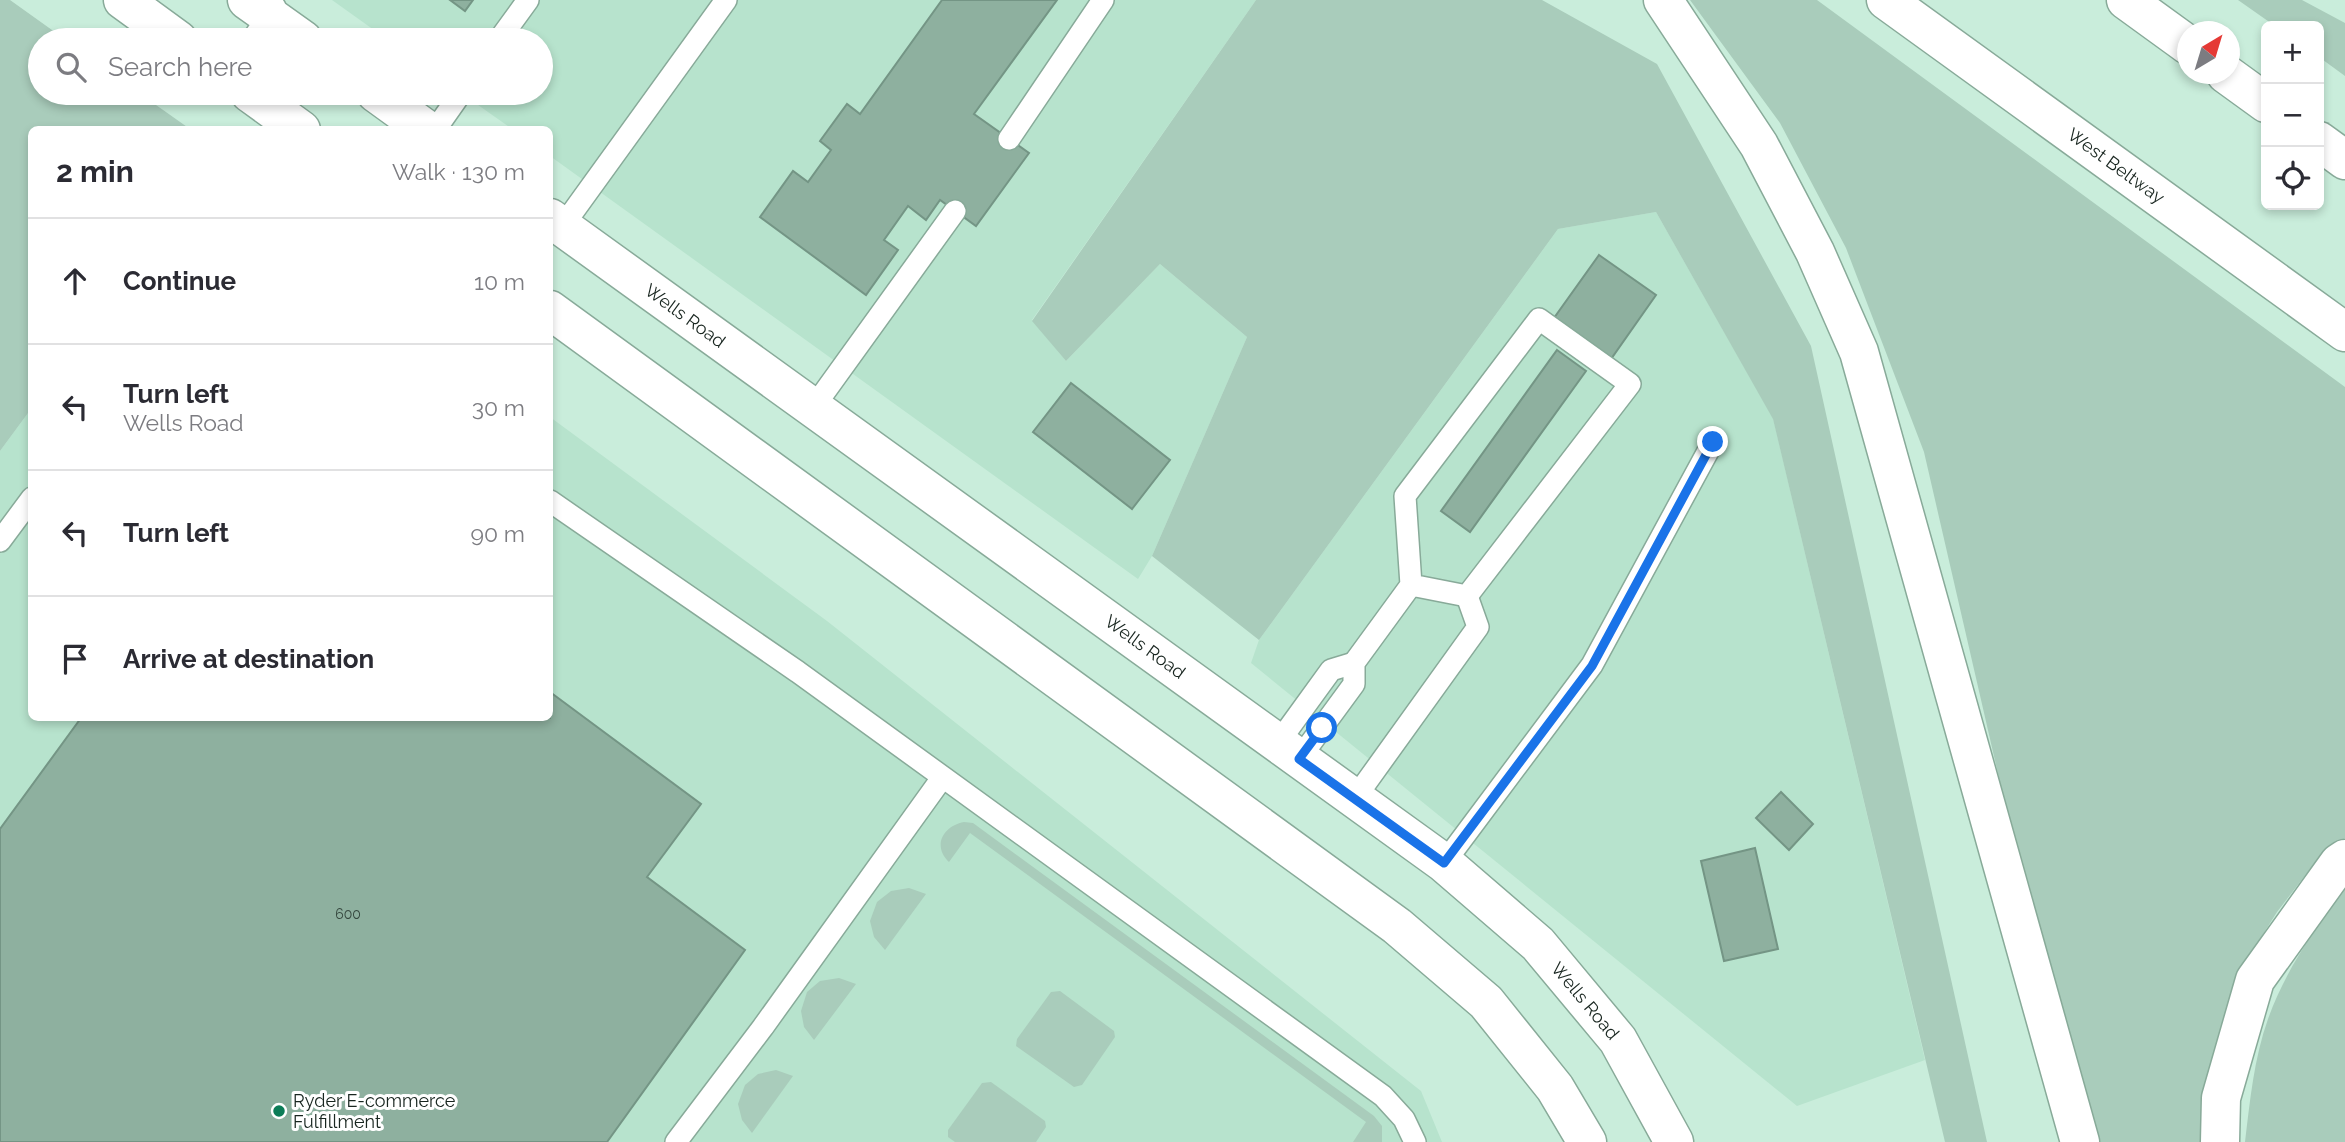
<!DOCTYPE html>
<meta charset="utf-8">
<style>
:root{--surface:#fff;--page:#f2f2f3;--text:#2b2b33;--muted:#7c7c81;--line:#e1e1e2}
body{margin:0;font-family:Raleway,sans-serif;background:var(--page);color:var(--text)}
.controls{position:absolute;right:21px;top:21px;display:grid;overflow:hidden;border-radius:10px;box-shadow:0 4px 10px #0003}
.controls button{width:63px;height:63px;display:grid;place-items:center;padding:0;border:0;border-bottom:2px solid var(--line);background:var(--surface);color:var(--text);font:35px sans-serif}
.compass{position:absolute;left:2177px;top:21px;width:63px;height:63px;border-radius:50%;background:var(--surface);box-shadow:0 4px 10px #0003;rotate:38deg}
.stop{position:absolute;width:21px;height:21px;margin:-16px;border:5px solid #1a73e8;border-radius:50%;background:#fff}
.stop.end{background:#1a73e8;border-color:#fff;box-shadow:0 2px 7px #0008}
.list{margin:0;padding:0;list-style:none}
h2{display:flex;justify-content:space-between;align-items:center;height:91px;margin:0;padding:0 28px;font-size:30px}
h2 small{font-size:23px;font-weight:400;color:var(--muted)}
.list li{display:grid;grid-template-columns:46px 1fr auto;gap:21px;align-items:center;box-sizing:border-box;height:126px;padding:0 28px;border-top:2px solid var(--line)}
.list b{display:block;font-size:26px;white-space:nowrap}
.list p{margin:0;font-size:23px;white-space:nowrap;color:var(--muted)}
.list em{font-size:23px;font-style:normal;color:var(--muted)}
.icon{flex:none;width:38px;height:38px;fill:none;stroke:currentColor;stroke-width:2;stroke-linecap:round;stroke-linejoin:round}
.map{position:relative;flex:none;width:2345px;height:1142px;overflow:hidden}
.search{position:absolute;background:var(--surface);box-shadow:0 4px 10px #0003;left:28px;top:28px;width:525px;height:77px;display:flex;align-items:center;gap:18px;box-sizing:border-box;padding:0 24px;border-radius:38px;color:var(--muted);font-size:26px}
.panel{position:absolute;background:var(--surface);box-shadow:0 4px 10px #0003;left:28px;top:126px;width:525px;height:595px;border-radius:10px}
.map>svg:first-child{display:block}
</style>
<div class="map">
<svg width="2345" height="1142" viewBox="0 0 2345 1142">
<rect width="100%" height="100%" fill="#c9eddb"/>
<g fill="#b7e3cd">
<polygon points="332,0 1256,0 1032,320 1066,361 1160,264 1247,337 1152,556 1138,579 550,156 550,130 512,129 461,93 541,93 541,40 388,40"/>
<polygon points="1656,212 1773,418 1925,1060 1797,1106 1251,663 1259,640 1558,229"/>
<polygon points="31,409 32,718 550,718 550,417 827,621 1421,1091 1442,1142 0,1142 0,451"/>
</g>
<g fill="#a9ccbb">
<polygon points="0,0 10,0 66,40 40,40 40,93 139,93 190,129 32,130 31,409 0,451"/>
<polygon points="1256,0 1542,0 1657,64 1811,346 1987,1142 1945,1142 1773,419 1656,212 1558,229 1259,640 1152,556 1247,337 1160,264 1066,361 1032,321"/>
<polygon points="1690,0 1817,0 2345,387 2345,838 2310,869 2277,912 2250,955 2202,1142 2091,1142 2028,904 1924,452 1846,248 1780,123"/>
<polygon points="2238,0 2302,0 2345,23 2345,76 2319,57 2319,26 2275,26"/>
<path d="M964,822l9,1 401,293 8,10v16h-29l13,-20 -396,-289 -21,29c-17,-16 -6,-36 15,-40z"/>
<polygon points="909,888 926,894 885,950 874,937 870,921 877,902 891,891"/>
<path d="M2345,888v254h-100c5,-41 9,-84 23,-123 17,-48 47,-91 77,-131z"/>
<polygon points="839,978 856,984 814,1040 804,1027 801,1011 807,992 820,981"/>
<polygon points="1060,991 1114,1031 1115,1037 1082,1085 1074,1087 1016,1046 1017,1039 1051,992"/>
<polygon points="776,1070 793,1076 752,1133 742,1120 738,1104 745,1085 758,1074"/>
<polygon points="991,1082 1045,1121 1046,1127 1036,1142 955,1142 948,1137 948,1130 982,1083"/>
</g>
<g fill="#8eb09f" stroke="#749585" stroke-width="2">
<polygon points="450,0 473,0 465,11"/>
<polygon points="942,0 1057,0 974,114 1029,153 976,226 940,200 926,220 908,206 884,240 898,250 866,295 760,217 793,171 808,182 831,150 820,141 847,104 860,114"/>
<polygon points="1599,255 1656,295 1611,359 1554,318"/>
<polygon points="1557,350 1586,371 1470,532 1441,511"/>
<polygon points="1071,383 1170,460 1132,509 1033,432"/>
<polygon points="550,692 701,804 647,877 745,950 607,1142 0,1142 0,829 81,718 550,718"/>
<polygon points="1781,792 1813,824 1789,850 1756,818"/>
<polygon points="1755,848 1778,949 1724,961 1701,861"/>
</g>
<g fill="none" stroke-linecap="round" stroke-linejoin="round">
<g stroke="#8a9" stroke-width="24">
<g id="lane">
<polyline points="252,40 275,7"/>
<polyline points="499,40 528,0"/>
<polyline points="435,130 461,93"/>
<polyline points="1009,139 1103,0"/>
<polyline points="562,227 726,0"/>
<polyline points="813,408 955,211"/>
<polyline points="550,501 798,672 1383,1096 1404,1119 1415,1142"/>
<polyline points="0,541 32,498"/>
<polyline points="1278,743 1331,670 1354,663"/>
<polyline points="1299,759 1354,684 1354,663 1411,585 1405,496 1539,319 1630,384 1467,596 1411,585"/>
<polyline points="1355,798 1478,627 1467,596"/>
<polyline points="1444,863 1592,665 1713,442"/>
<polyline points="676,1142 763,1027 942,778"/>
</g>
</g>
<g stroke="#8a9" stroke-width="41">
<g id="secondary">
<polyline points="123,0 178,40"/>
<polyline points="247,0 303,40"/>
<polyline points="250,93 301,130"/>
<polyline points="376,93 427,130"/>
<polyline points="550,218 1444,863 1538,944 1618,1040 1674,1142"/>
<polyline points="550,310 1397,926 1486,1002 1555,1088 1587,1142"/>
</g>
</g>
<g stroke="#8a9" stroke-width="41">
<g id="highway">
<polyline points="1663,0 1759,145 1815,252 1859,352 2080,1142"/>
<polyline points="1886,0 2345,332"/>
<polyline points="2126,0 2188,45"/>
<polyline points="2226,74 2266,103"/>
<polyline points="2319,141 2345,160"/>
<polyline points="2220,1142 2221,1098 2255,980 2339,863 2345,859"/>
</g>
</g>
<use href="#lane" stroke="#fff" stroke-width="21"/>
<use href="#secondary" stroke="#fff" stroke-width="38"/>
<use href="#highway" stroke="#fff" stroke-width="38"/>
</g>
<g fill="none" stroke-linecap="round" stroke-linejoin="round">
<polyline stroke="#1a73e8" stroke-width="9" points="1322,728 1299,759 1444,863 1592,666 1713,442"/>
</g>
<circle fill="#0c7c57" stroke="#fff" stroke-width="2.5" cx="279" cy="1111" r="7"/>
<g text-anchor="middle" stroke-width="6" stroke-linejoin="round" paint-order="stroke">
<g font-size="14" fill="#36483f">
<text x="348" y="919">600</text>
</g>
<g font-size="18" fill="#18251f" stroke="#fff">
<text transform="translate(2116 166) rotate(36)" y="6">West Beltway</text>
<text transform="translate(685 316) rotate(36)" y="6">Wells Road</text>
<text transform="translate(1145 647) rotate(36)" y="6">Wells Road</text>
<text transform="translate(1585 1001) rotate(50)" y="6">Wells Road</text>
</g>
<g font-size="18" fill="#18251f" stroke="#fff" text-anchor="start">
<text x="293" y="1107">Ryder E-commerce<tspan x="293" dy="21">Fulfillment</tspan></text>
</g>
</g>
</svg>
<div class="controls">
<button>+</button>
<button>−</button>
<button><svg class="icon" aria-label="locate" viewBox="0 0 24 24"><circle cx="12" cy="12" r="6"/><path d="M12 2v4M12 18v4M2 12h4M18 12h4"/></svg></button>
</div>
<svg class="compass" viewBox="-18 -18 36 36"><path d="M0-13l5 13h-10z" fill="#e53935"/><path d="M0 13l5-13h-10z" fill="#7c7c81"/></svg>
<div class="stop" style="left:1322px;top:728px"></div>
<div class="stop end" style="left:1713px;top:442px"></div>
<div class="search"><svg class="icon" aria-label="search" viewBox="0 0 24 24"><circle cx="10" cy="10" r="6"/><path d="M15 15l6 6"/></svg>Search here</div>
<section class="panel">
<h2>2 min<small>Walk · 130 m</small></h2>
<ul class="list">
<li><svg class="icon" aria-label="ahead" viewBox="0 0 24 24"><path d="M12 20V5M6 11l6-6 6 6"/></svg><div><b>Continue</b></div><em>10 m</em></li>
<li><svg class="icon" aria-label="left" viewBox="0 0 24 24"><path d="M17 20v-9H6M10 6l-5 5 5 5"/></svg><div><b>Turn left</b><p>Wells Road</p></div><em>30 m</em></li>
<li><svg class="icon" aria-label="left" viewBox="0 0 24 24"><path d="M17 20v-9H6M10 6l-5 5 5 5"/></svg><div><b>Turn left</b></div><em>90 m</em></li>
<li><svg class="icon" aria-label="arrive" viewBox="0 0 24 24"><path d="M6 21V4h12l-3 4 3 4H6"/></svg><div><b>Arrive at destination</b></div></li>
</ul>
</section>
</div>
